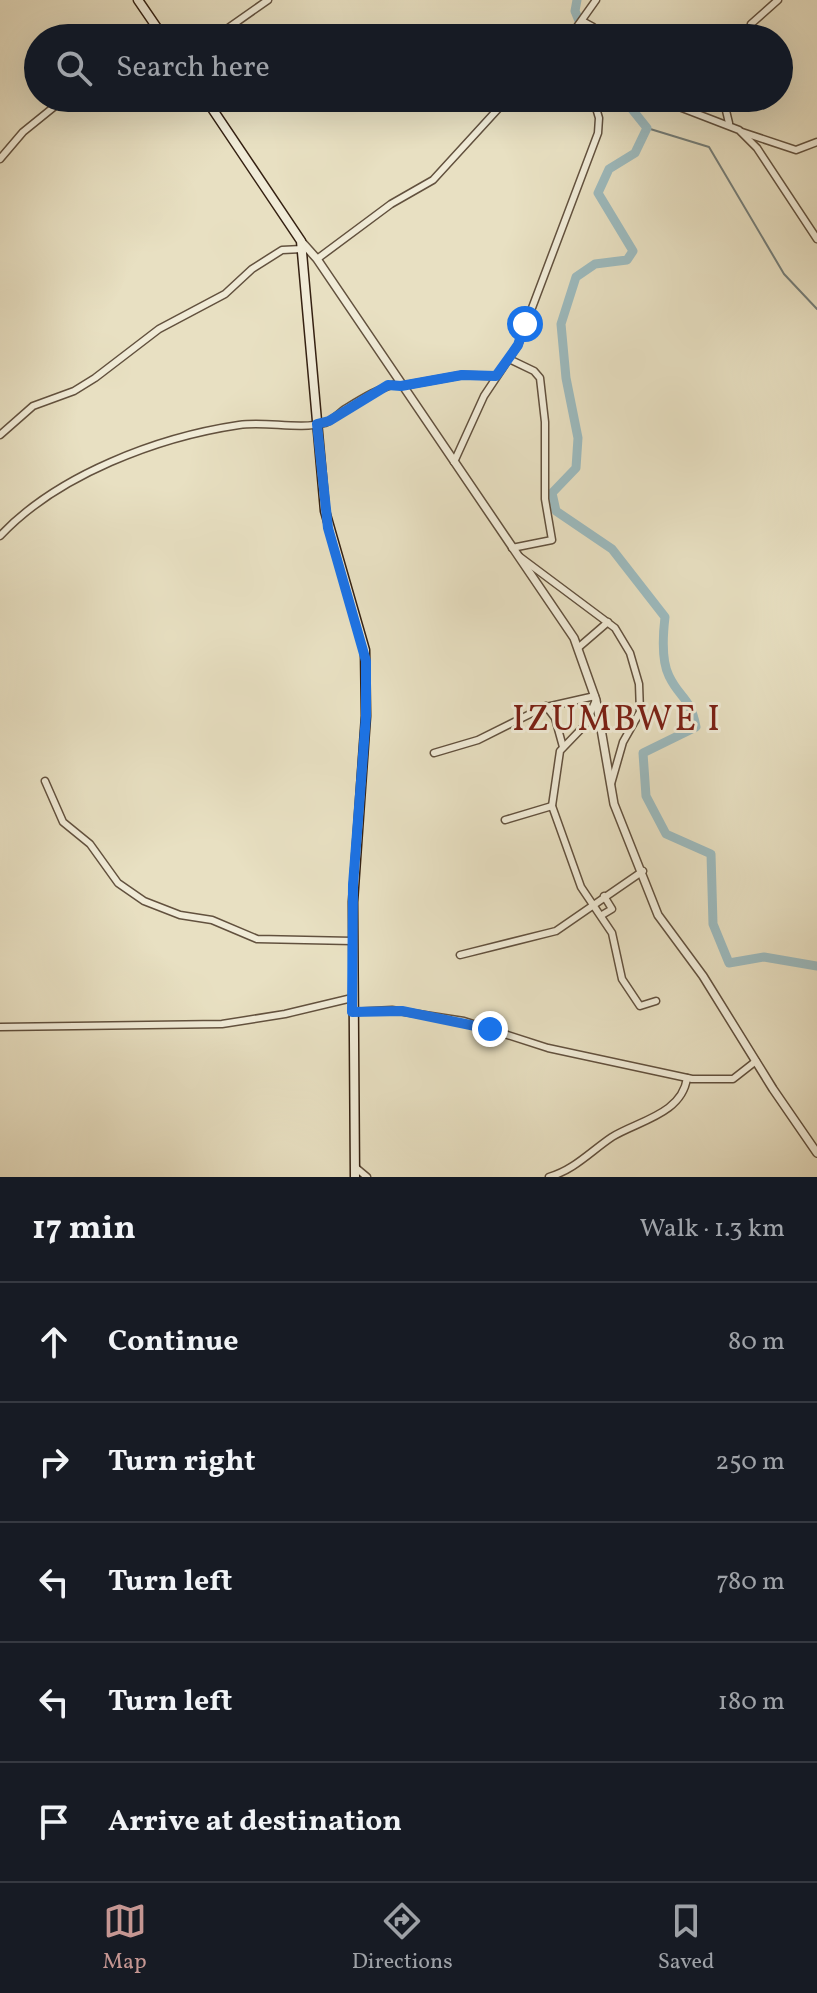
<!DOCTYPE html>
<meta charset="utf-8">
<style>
:root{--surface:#171b24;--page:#242831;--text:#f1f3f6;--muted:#9ea1a6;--line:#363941;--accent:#c59692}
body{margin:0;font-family:Vollkorn,serif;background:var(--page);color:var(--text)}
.stop{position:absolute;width:24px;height:24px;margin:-18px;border:6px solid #1a73e8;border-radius:50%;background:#fff}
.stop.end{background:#1a73e8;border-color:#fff;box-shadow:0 2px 8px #0008}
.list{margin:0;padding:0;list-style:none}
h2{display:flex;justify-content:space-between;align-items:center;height:104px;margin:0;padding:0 32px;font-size:34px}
h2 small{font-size:26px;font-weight:400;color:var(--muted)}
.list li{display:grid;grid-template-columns:52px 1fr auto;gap:24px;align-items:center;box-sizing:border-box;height:120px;padding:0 32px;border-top:2px solid var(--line)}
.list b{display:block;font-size:30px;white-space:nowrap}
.list em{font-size:26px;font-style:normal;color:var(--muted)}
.icon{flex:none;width:44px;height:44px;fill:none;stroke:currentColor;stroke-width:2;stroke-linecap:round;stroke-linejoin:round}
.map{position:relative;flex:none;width:817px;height:1177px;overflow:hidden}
.search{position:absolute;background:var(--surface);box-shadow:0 8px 32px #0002;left:24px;right:24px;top:24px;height:88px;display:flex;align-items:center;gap:20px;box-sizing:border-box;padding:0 28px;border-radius:44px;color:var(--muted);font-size:30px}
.sheet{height:704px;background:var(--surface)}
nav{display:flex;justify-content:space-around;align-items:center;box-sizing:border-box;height:112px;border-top:2px solid var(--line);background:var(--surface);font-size:22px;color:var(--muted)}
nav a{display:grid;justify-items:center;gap:4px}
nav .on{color:var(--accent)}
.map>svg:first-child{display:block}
</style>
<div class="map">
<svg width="817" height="1177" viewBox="0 0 817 1177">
<rect width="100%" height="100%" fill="#e8e0c2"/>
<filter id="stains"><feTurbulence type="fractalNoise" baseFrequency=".0025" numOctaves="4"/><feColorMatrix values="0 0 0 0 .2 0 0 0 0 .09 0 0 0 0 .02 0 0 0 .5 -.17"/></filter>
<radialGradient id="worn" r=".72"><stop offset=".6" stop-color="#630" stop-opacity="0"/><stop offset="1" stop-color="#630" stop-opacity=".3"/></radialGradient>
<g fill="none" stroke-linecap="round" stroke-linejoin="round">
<polyline stroke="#737d79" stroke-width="2" points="647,128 709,147 784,274 817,309"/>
<g stroke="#9cbabe" stroke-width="9">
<polyline points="577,0 575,11 586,38"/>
<path d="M623,98l24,30 -12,25 -26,16 -11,24 35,58 -6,9 -32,4 -19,13 -15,47 5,54 12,60 -2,30 -24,25 4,18 56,38 53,68c-2,17 -4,43 4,59 11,23 21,20 27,51l-53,26 3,43 20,38 45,20 2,70 16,39 35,-6 53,9"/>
</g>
<g stroke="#62513e" stroke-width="9">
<g id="minor">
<polyline points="582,21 593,27 603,38"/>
<polyline points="214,38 268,0"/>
<polyline points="569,38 596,0"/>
<polyline points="748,38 751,24 778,0"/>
<polyline points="656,98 739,130 757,148 817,239"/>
<polyline points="723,98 729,123"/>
<polyline points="742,132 796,150 817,142"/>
<polyline points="0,159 23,132 65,98"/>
<polyline points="317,259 391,204 433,180 508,98"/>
<polyline points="509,359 534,371 540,378 545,422 545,499 552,540 512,548"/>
<polyline points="401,386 462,375 496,376"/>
<polyline points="0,435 33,406 74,391 95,378 159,329 225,294 252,269 282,250 302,249"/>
<polyline points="454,462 484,396 518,345 598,133 599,118 593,98"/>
<path d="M0,536c57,-61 158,-99 239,-111 28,-4 59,5 86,-2 8,-3 13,-9 20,-14 18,-11 34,-21 54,-26"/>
<polyline points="520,557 615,628 630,653 639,684 640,712 623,742 611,784"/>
<polyline points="579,647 608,622"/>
<polyline points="596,700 585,725 560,751 552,806 581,887 612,933 622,979 640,1006 656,1001"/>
<polyline points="546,706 555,718 563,747"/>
<polyline points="434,753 478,740 542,708 595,696"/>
<polyline points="45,781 63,822 90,844 118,883 144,901 180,915 212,920 257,939 353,941"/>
<polyline points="505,820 552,806"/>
<polyline points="602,915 612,909 604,896"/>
<polyline points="460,955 556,931 643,871"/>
<polyline points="352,1012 392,1010 464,1021 548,1048 692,1079 733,1079 756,1061"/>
<polyline points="0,1027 222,1024 285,1014 352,998"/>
<polyline points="355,1167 367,1177"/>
<path d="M549,1177c25,-7 42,-26 63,-40 26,-16 70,-23 75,-59"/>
</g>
</g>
<g stroke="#62513e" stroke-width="10">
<polyline id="tertiary" points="301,241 317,259 574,638 596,700 614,804 658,915 703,976 773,1089 817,1153"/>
</g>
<g stroke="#352112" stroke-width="11">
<g id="secondary">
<polyline points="138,0 164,38"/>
<polyline points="205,98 301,241 325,511 365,650 366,716 353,902 355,1177"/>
</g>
</g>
<use href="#minor" stroke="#f0ebd7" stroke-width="6"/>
<use href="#tertiary" stroke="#f0ebd7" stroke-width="7"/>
<use href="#secondary" stroke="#f0ebd7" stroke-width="8"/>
</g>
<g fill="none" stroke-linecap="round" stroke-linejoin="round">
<polyline stroke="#1a73e8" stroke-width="10" points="490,1029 402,1011 352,1012 353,885 366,716 366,661 328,528 317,424 329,421 388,385 401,386 462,375 496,376 518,345 525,324"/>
</g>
<g text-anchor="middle" stroke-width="6" stroke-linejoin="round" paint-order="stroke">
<g font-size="36" letter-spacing="2" fill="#7a1f14" stroke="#f0ebd7">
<text x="617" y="730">IZUMBWE I</text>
</g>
</g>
<rect width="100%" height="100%" filter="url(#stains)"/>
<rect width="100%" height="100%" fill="url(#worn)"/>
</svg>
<div class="stop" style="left:525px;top:324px"></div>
<div class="stop end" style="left:490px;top:1029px"></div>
<div class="search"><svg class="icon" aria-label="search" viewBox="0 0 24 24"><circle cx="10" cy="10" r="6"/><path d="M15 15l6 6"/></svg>Search here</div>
</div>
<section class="sheet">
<h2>17 min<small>Walk · 1.3 km</small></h2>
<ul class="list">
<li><svg class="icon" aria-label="ahead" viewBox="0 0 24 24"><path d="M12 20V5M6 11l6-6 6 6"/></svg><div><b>Continue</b></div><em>80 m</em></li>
<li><svg class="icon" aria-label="right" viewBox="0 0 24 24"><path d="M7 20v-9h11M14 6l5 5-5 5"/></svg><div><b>Turn right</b></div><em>250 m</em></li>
<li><svg class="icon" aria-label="left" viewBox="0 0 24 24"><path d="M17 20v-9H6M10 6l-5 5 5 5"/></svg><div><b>Turn left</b></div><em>780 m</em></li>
<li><svg class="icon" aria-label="left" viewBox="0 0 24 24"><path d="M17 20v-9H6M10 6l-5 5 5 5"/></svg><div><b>Turn left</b></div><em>180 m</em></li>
<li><svg class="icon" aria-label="arrive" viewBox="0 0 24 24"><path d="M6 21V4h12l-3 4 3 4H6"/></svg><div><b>Arrive at destination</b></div></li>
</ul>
</section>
<nav>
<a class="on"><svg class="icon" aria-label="map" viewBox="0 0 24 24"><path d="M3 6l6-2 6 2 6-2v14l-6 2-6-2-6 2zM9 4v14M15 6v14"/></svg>Map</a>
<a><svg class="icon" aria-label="directions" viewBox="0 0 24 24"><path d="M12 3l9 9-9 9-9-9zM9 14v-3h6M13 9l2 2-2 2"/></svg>Directions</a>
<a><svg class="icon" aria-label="saved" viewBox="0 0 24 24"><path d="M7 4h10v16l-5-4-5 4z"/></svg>Saved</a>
</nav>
